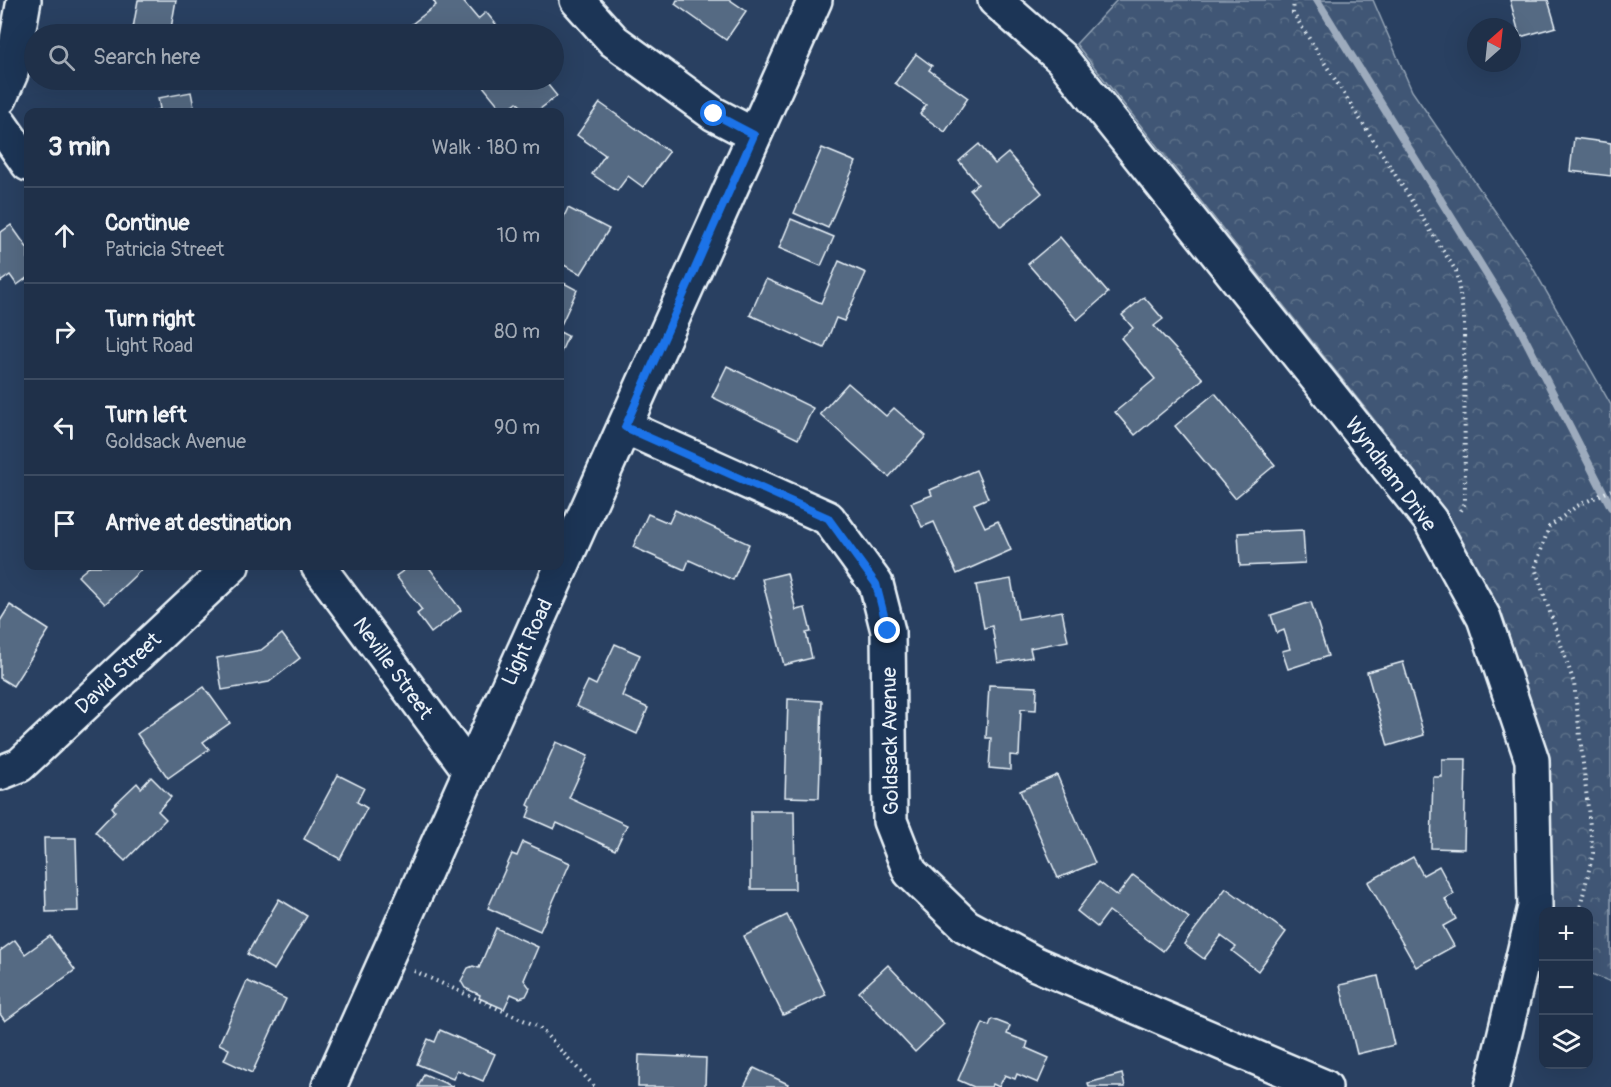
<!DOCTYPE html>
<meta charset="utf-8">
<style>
:root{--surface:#1f3049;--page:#2c3c53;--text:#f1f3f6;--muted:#a1a9b4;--line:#3c4b61}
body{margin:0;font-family:Pangolin,sans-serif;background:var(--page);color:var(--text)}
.controls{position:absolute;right:18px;bottom:18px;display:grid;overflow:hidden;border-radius:12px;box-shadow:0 6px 24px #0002}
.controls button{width:54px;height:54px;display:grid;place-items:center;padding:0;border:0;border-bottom:2px solid var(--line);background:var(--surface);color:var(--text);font:30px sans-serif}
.compass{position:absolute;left:1467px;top:18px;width:54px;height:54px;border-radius:50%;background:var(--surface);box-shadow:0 6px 24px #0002;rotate:27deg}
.stop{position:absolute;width:18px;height:18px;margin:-14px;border:4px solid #1a73e8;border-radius:50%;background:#fff}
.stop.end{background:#1a73e8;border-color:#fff;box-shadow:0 2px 6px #0008}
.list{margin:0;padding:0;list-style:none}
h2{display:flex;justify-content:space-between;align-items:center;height:78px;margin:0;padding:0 24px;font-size:26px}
h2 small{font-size:20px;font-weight:400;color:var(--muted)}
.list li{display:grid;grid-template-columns:39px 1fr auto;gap:18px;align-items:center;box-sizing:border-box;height:96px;padding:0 24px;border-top:2px solid var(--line)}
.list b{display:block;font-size:22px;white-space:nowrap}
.list p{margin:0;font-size:20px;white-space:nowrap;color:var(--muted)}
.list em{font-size:20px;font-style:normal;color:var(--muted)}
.icon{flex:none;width:33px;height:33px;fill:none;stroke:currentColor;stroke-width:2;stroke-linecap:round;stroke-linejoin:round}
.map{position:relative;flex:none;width:1611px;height:1087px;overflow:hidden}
.search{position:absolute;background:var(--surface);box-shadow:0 6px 24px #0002;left:24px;top:24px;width:540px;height:66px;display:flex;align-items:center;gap:15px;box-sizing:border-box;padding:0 21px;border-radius:33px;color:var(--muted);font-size:22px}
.panel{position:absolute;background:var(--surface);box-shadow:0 6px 24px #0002;left:24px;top:108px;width:540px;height:462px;border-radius:12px}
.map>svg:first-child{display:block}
</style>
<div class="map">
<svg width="1611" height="1087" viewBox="0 0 1611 1087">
<defs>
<pattern id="park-crowns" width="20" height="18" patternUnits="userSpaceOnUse" patternTransform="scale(1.5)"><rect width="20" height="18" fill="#415774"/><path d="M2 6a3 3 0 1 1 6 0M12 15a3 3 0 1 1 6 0" fill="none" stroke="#5c7089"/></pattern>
</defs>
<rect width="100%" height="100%" fill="#294061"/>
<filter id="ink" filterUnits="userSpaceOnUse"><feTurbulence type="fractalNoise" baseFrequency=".0167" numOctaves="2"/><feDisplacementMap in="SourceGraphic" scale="12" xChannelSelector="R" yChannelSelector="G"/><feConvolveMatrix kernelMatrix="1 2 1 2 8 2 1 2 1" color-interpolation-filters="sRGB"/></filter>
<g filter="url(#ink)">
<polygon fill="url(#park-crowns)" stroke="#94a4b6" stroke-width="1.5" points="1117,0 1373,0 1412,91 1526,256 1611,405 1611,982 1589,973 1588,912 1547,911 1490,609 1399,451 1076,44"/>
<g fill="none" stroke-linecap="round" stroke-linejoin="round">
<polyline stroke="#9dabbd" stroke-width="8" points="1317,0 1518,325 1611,507"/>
</g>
<g fill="#556a83" stroke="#e8f1f8" stroke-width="1.5">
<polygon points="138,0 176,0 170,34 132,34"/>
<polygon points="433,0 462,0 478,19 486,12 504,34 414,34 408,27 436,5"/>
<polygon points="677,0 730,0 746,11 726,40 675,4"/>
<polygon points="1510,0 1548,0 1556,27 1520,37"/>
<polygon points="916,54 932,66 929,70 968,98 945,132 920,114 926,105 895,83"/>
<polygon points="478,80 544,80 557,96 536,112 526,112 517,102 504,112"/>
<polygon points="191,92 195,112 151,112 160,109 158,98"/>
<polygon points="600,103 669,152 643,187 628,176 617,191 592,174 605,155 577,135"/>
<polygon points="1574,138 1611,143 1611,176 1570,171"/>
<polygon points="979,144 995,164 1008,153 1042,193 1001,227 970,190 978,184 959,161"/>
<polygon points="822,148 856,162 828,228 794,213"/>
<polygon points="568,208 609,229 581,274 560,263 560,225"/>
<polygon points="791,219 834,237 821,266 779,248"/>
<polygon points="11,225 28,249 28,277 17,285 10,275 0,282 0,233"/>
<polygon points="1060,237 1108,293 1077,320 1028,264"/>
<polygon points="839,261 866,273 844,321 836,318 824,348 750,315 766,279 821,303"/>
<polygon points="560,281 577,290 560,327"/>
<polygon points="1144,297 1163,319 1154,326 1203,379 1135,435 1115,412 1155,379 1121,338 1133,328 1122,315"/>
<polygon points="560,332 568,336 560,354"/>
<polygon points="727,366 813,408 798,439 712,397"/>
<polygon points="848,383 886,416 894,408 926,436 889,477 820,414"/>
<polygon points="1215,393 1275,465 1235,498 1175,426"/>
<polygon points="976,470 988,498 974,504 985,527 998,521 1011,550 957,574 934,522 922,527 911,503 932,495 930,490"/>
<polygon points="675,510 749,544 733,580 689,560 685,570 633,547 648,514 669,523"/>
<polygon points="1303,530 1305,563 1240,566 1238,533"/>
<polygon points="90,566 145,566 105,604 78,576"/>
<polygon points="410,566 428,566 461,610 431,633 417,614 422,610 396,576"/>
<polygon points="787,573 796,610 805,608 811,632 806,633 812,658 784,665 762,579"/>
<polygon points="1011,579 1018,619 1062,611 1068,641 1030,648 1032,657 998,663 992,626 984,628 976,585"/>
<polygon points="1311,602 1328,656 1288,669 1282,651 1290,649 1284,630 1277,633 1271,615"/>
<polygon points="10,605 49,630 13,686 0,678 0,621"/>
<polygon points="282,634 300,658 269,682 222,690 217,658 261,650"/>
<polygon points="615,644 640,655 622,696 648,708 637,734 576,706 588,681 596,685"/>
<polygon points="1403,662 1424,735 1388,746 1367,672"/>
<polygon points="989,685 1037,687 1036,710 1021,709 1019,756 1010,755 1010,770 989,768 991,738 986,738"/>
<polygon points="204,687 230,723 203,742 209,749 168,778 137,734"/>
<polygon points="788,699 822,701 819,798 785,797"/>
<polygon points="556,742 588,756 569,798 627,825 615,850 557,823 554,829 527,817 531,807 528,805"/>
<polygon points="1442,759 1466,759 1464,849 1431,848 1433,777 1442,777"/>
<polygon points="338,775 364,788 357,802 367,808 340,859 304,839"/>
<polygon points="1057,775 1095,863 1058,878 1020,791"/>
<polygon points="151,777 171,797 158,811 166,819 125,861 95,832 115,811 112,807 137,783 141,788"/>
<polygon points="751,811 794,811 795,889 751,889"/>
<polygon points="44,838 76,838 78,911 46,912"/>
<polygon points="523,842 570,863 540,931 488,908 512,854 517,856"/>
<polygon points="1413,857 1423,875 1439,866 1454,894 1445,899 1456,919 1443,926 1454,946 1416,967 1368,882"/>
<polygon points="1133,875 1189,918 1163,951 1109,911 1097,927 1077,911 1099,882 1117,896"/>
<polygon points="1226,888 1286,932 1258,971 1232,951 1236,947 1221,936 1204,959 1184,944"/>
<polygon points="279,899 307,916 274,970 247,954"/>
<polygon points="787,915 826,995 783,1015 744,936"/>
<polygon points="496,928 538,947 524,980 530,988 526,996 520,998 511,994 504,1009 479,998 480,995 465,988 461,981 468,968 473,966 479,968"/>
<polygon points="50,936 75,970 5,1021 0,1014 0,951 15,940 25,954"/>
<polygon points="888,965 944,1024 915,1052 859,992"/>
<polygon points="1378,976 1394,1045 1357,1054 1340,985"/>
<polygon points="247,981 286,999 252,1073 224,1060 229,1049 219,1044"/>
<polygon points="992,1019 1010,1026 1007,1034 1028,1042 1026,1048 1049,1058 1038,1083 1017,1074 1015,1079 1005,1075 999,1087 993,1084 991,1087 974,1087 958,1080 983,1023 989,1026"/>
<polygon points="440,1030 495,1054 483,1081 457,1070 453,1079 417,1064 428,1039 435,1042"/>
<polygon points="639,1055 706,1058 705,1087 638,1087"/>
<polygon points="754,1068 788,1084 787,1087 744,1087"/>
<polygon points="424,1074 454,1087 418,1087"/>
<polygon points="1122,1074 1125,1087 1089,1087 1088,1083"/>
</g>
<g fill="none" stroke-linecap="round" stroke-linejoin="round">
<g stroke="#e8f1f8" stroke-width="38">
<g id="minor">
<polyline points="577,0 614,41 714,114 754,135"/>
<polyline points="995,0 1061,58 1430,520 1484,618 1532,760 1535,907 1492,1087"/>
<polyline points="0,98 11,73 24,0"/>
<polyline points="0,124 28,164"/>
<polyline points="625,427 828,518 876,584 888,631 890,821 910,872 966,926 1036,964 1325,1087"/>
<polyline points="318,566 469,770"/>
<polyline points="0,773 20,765 232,566"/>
<polyline points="329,1087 815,0"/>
</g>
</g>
<g stroke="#e8f1f8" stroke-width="4" stroke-dasharray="1.5 4.5" stroke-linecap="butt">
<polyline points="1294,0 1293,13 1456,271 1464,318 1465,503 1459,514"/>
<polyline points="1579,912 1593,853 1574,683 1535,568 1549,527 1577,506 1611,490"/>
<polyline points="414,971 539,1027 595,1087"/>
</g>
<use href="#minor" stroke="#1d3557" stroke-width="33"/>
</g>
</g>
<g fill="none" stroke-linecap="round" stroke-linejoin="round" filter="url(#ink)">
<polyline stroke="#1a73e8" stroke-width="8" points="714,114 754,135 625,427 828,518 876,584 888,631"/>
</g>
<g text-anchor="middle" stroke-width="6" stroke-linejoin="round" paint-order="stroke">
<g font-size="21" fill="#e8f1f8" stroke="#1d3557">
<text transform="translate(1391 474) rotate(53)" y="7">Wyndham Drive</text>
<text transform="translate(527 642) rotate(-65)" y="7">Light Road</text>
<text transform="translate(393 668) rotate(54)" y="7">Neville Street</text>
<text transform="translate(118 673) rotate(-43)" y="7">David Street</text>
<text transform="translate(890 741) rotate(-91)" y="7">Goldsack Avenue</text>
</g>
</g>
</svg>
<div class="controls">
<button>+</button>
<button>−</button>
<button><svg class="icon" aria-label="layers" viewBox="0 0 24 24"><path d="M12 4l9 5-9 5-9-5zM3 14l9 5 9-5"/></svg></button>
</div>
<svg class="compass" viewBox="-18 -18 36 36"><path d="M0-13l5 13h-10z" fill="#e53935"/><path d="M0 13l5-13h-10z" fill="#a1a9b4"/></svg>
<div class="stop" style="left:714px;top:114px"></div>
<div class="stop end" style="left:888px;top:631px"></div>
<div class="search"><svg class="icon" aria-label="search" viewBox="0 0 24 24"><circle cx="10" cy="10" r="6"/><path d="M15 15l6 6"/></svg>Search here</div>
<section class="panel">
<h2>3 min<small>Walk · 180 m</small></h2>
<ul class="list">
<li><svg class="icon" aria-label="ahead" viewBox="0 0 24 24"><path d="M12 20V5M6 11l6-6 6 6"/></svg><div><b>Continue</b><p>Patricia Street</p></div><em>10 m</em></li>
<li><svg class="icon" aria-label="right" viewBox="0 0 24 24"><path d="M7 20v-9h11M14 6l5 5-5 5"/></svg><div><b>Turn right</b><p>Light Road</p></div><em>80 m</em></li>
<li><svg class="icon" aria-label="left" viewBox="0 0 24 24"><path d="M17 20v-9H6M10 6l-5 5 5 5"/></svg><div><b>Turn left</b><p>Goldsack Avenue</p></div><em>90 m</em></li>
<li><svg class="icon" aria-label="arrive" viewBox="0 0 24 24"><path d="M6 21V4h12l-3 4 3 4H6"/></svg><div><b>Arrive at destination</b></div></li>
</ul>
</section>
</div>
